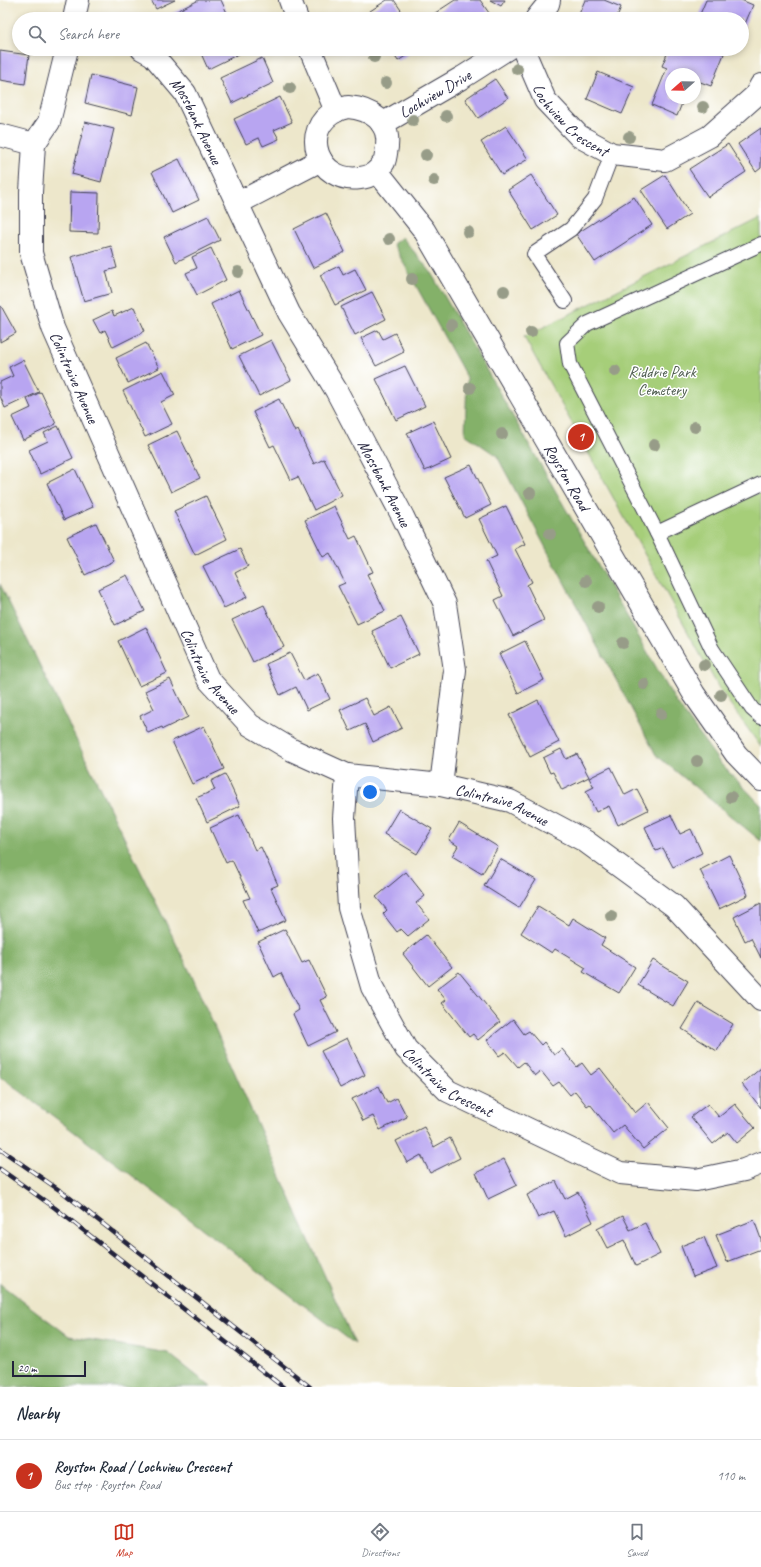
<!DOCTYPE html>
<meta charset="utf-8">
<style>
:root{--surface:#fff;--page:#f6f6f7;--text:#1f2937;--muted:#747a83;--line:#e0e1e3;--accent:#c8321e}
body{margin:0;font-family:Caveat,sans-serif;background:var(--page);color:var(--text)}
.compass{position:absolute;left:665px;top:68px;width:36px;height:36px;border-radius:50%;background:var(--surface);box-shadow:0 2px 6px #0003;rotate:250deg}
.scale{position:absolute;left:12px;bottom:10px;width:74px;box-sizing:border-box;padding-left:4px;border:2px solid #22223b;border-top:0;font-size:11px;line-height:14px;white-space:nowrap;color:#22223b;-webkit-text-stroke:3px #fff;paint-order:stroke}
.you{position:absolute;left:370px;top:792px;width:14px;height:14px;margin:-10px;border:3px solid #fff;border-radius:50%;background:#1a73e8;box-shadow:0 0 0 6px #1a73e833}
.badge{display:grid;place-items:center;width:26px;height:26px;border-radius:50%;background:var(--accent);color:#fff;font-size:13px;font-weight:700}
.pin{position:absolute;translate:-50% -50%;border:2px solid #fff;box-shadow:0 1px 4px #0006}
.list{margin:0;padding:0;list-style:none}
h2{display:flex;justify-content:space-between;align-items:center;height:52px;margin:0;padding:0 16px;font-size:17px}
h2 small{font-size:13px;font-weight:400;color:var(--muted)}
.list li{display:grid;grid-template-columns:26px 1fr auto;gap:12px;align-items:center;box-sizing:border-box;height:72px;padding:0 16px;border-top:1px solid var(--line)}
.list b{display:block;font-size:15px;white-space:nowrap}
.list p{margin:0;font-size:13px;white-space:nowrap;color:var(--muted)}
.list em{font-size:13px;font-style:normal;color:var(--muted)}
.icon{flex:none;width:22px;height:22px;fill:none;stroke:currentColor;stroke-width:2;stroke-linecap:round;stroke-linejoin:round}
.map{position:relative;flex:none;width:761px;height:1387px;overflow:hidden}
.search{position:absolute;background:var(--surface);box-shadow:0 2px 6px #0003;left:12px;right:12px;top:12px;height:44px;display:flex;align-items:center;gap:10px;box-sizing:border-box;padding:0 14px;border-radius:22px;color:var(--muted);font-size:15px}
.sheet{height:124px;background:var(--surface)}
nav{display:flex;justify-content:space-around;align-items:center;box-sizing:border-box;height:56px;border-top:1px solid var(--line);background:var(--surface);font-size:11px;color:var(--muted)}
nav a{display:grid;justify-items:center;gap:2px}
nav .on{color:var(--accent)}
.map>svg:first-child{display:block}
</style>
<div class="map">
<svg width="761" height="1387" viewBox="0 0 761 1387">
<rect width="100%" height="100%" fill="#fff"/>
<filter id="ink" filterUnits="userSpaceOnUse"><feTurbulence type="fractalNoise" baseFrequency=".025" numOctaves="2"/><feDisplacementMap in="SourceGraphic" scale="8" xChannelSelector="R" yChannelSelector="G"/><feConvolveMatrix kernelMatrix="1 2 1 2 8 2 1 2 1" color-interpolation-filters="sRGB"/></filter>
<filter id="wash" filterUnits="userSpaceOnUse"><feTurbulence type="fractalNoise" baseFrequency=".012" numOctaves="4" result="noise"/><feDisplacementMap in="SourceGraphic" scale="16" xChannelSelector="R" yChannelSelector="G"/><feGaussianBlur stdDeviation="0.9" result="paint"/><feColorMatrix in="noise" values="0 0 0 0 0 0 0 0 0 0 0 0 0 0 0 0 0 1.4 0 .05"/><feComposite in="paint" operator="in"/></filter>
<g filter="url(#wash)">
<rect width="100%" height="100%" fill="#ede7cb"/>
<polygon fill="#a6ce79" stroke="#64785a" points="761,218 761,747 720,690 524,337"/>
<g fill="#84b169" stroke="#536a52">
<polygon points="402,237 430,271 676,702 720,763 761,805 761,841 656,755 497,456 465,434 467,378 393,244"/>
<polygon points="0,584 191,974 355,1344 0,1076"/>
<polygon points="0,1284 69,1336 168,1353 211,1387 0,1387"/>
</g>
<g id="blocks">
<g fill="#b8a5f1">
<polygon points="151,0 175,0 156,9"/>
<polygon points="199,0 221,0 228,15 221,19 173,19 171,14"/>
<polygon points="387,0 394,0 407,19 370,19 367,13"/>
<polygon points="455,0 480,0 489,13 480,19 431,19 429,17"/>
<polygon points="490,0 505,0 501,6"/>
<polygon points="585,0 604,0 621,7 616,19 577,19"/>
<polygon points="706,0 741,0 753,5 742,31 742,19 698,19"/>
<polygon points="199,49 249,49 208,69"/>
<polygon points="390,49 416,49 398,61"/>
<polygon points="669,49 712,49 724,54 711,86 695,80 695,74 671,74 671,98 684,98 677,116 652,105 667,68 662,66"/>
<polygon points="0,51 29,55 25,84 0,80"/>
<polygon points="262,58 273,83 232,103 220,78"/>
<polygon points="598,72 634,87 622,114 587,99"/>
<polygon points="91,75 138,87 132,115 85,103"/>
<polygon points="495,79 508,98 478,118 465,99"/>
<polygon points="280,97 292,122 274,130 279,139 263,146 259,138 246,144 234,119"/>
<polygon points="85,122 114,129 101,182 72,174"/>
<polygon points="506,126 528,159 502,175 481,142"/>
<polygon points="761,128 761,168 756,172 738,144"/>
<polygon points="728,144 746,172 708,197 689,169"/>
<polygon points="179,159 199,200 172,213 152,172"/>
<polygon points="531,175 557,215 533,230 508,190"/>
<polygon points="665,175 690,214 667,229 641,190"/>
<polygon points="70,192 99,193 98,233 69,232"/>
<polygon points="634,197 652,225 595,262 576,234"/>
<polygon points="326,213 345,252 313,268 294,229"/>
<polygon points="208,216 220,240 176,262 164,237"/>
<polygon points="111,246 117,268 106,271 112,293 84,301 71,257"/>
<polygon points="211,248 226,280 197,295 186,273 197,268 192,257"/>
<polygon points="339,266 343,275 355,269 366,290 335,305 320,275"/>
<polygon points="239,290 261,335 232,349 211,304"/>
<polygon points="372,292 386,319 355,335 341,307"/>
<polygon points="0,306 1,306 16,333 0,342"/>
<polygon points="134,307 145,331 113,347 105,330 100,333 93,320 112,311 114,316"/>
<polygon points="378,330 383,339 395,333 404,352 376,366 361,338"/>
<polygon points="271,340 291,380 259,396 239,356"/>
<polygon points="146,343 159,368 128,383 116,358"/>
<polygon points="23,360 39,392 5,408 0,396 0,382 13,376 9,367"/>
<polygon points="405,366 425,406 396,420 376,379"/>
<polygon points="163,371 175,395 161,402 172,424 145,437 123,391"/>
<polygon points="41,392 56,424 23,440 12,417 31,408 27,399"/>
<polygon points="279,399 295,432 298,430 314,464 324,459 342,495 314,510 298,477 291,480 274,445 270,447 253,412"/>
<polygon points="433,421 451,459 425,471 407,433"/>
<polygon points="58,426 73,458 40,474 29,450 48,441 44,433"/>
<polygon points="177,431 200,478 171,492 148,445"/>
<polygon points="471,465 491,505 465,518 444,477"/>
<polygon points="75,469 93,507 64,520 47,483"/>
<polygon points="206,496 227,539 195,555 174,511"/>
<polygon points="334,506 350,539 356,536 373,572 367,574 385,611 357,624 338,586 345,583 330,553 323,557 305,520"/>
<polygon points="506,506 525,544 515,549 532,582 527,585 544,620 513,636 495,600 503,596 486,561 497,556 479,519"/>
<polygon points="96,523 114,561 85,575 67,537"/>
<polygon points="240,549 248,566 235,573 247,597 224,608 203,566"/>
<polygon points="127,575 145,611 115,625 98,589"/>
<polygon points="264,605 284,647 253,662 232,620"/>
<polygon points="401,617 419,654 390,668 372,631"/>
<polygon points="146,627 167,673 139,686 118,641"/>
<polygon points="525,641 544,680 518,693 499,654"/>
<polygon points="290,653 304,680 318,673 330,699 307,710 296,687 280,695 266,664"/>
<polygon points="170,679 188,717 163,729 162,727 148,733 140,716 154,709 145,691"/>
<polygon points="365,698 374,716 391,707 402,728 373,742 365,724 350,731 340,710"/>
<polygon points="538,700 559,742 530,757 509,715"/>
<polygon points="204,726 224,769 192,784 172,741"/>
<polygon points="561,749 566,759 577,754 589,777 562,790 553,772 550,773 543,758"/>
<polygon points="611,767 625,795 637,789 648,810 618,825 609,806 596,812 586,791 594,787 589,778"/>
<polygon points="225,774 240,806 207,822 196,798 215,790 211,781"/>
<polygon points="399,809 432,829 417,854 384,834"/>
<polygon points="239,815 255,850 261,847 278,885 271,888 286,920 258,933 243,900 250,898 232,860 226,863 210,828"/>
<polygon points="671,815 680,834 691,829 702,853 673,867 663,848 656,851 645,827"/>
<polygon points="459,823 498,847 482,874 452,856 458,846 449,840"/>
<polygon points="729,855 748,895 719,909 700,870"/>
<polygon points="500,859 536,880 519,908 484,886"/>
<polygon points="406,872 425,896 416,903 429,919 408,936 401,929 397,932 383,914 387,910 376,897"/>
<polygon points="761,903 761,958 751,938 745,941 734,917"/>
<polygon points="538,906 569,925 573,918 605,938 601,945 635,967 619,993 583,972 586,968 555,949 552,953 521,933"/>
<polygon points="285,929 302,963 309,960 327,997 320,1000 336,1032 308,1046 293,1014 299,1010 281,973 274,977 258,942"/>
<polygon points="426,935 452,967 428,986 403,954"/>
<polygon points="653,960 688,981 673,1006 638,985"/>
<polygon points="459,972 500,1022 478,1040 473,1034 469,1037 442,1003 446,1000 437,989"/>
<polygon points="698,1003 733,1024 717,1051 682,1029"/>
<polygon points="513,1019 524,1034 529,1031 541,1045 544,1042 554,1055 562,1049 577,1067 582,1063 591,1075 600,1068 635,1113 648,1102 669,1128 643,1149 623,1125 613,1133 590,1104 587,1106 575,1091 570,1095 559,1082 553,1086 541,1071 535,1076 524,1062 518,1067 505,1052 499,1056 487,1040"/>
<polygon points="347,1038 365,1075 340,1088 321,1051"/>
<polygon points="761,1068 761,1108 742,1084"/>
<polygon points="379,1086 387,1103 397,1098 407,1117 380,1130 373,1116 363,1121 352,1099"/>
<polygon points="708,1104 719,1117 735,1104 755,1128 737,1143 728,1132 713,1144 691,1117"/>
<polygon points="424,1127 434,1147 450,1138 460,1158 430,1173 421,1155 407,1163 396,1141"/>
<polygon points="504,1159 517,1185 488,1199 476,1173"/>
<polygon points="556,1181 565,1199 578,1192 593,1222 566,1236 554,1211 538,1218 527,1195"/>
<polygon points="623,1216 630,1230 645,1223 660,1254 636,1266 624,1240 607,1248 597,1229"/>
<polygon points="754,1220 761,1239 761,1249 727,1262 716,1235"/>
<polygon points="704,1237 717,1268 693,1277 681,1246"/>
</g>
</g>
</g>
<g filter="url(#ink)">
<use href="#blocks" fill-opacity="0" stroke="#404051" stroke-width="1"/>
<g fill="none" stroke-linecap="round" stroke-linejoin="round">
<g stroke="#404051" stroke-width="16">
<g id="service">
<polyline points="761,244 587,324 567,343 570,364 657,533 712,649 752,709 761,717"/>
<polyline points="565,301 534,254 571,229 595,199 612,154"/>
<polyline points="657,533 761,484"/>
</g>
</g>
<g stroke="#404051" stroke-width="24">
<g id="minor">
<polyline points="74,19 78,0"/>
<polyline points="536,19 548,4 549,0"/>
<path id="s1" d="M67,49l-18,73 -15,22 -3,48v61l22,75 155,351 42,46 42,25 55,25 94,10 69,16 75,40 89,65 87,94"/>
<path id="s2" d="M142,49l11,6 32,38 104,220 47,77 67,127 42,87 10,66 -14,115"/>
<path id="s3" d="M523,49l22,51 34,36 33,18 53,6 45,-24 45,-40 6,-11"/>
<path id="s4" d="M382,124l81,-47 44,-28"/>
<polyline points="0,135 34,144"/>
<polyline points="238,203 321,160"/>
<path id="s5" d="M347,775l-3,43 5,90 23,79 34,62 42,42 172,82 76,7 48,-10 17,-7"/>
</g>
</g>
<g stroke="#404051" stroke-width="24">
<g id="tertiary">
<polyline points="290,0 297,19"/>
<polyline points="310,49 336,111"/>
<path d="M348,107c23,2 42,14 39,40 -1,5 -1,10 -3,15 -6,10 -13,15 -24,16 -43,6 -61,-49 -24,-67 3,-2 8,-3 12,-4z"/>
<path id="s6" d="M377,171l47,59 270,464 42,60 25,26"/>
</g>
</g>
<use href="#service" stroke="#fff" stroke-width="14"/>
<use href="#minor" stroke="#fff" stroke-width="22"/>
<use href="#tertiary" stroke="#fff" stroke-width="22"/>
<g stroke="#22223b" stroke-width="4.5">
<g id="rail">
<polyline points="0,1149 65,1194 310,1387"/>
<polyline points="0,1169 55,1208 283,1387"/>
</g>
</g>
<use href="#rail" stroke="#fff" stroke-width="3" stroke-dasharray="9" stroke-linecap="butt"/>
</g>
<g fill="#979c88">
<circle cx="374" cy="57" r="6"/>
<circle cx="517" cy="69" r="6"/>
<circle cx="386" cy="83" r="6"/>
<circle cx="290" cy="88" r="6"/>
<circle cx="703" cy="107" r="6"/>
<circle cx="446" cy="116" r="6"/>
<circle cx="413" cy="120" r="6"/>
<circle cx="629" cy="137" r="6"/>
<circle cx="426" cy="155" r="6"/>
<circle cx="434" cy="180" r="6"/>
<circle cx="468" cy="232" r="6"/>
<circle cx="389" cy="239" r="6"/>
<circle cx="238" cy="272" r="6"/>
<circle cx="412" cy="279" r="6"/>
<circle cx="504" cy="291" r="6"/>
<circle cx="451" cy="325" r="6"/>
<circle cx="531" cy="332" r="6"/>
<circle cx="615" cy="371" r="6"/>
<circle cx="470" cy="388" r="6"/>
<circle cx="695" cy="427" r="6"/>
<circle cx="502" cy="434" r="6"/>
<circle cx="654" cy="445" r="6"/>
<circle cx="530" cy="493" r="6"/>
<circle cx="550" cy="534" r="6"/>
<circle cx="586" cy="581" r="6"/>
<circle cx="598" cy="607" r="6"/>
<circle cx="623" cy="643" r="6"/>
<circle cx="704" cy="665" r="6"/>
<circle cx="644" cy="684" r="6"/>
<circle cx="721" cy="695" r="6"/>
<circle cx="661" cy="714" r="6"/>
<circle cx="697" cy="761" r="6"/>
<circle cx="731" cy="797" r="6"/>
<circle cx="611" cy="916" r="6"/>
</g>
</g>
<g text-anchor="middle" stroke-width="3" stroke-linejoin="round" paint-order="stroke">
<g font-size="16" fill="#22223b" stroke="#fff">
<text dy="6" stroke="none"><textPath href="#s4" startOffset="61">Lochview Drive</textPath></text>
<text dy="6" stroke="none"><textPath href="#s3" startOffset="88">Lochview Crescent</textPath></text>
<text dy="6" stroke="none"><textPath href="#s2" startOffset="92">Mossbank Avenue</textPath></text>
<text dy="6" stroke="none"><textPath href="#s1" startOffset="343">Colintraive Avenue</textPath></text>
<text dy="6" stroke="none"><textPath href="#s6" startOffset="361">Royston Road</textPath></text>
<text dy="6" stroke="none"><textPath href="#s2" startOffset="501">Mossbank Avenue</textPath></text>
<text dy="6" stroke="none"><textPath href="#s1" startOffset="667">Colintraive Avenue</textPath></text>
<text dy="6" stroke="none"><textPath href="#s1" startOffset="1003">Colintraive Avenue</textPath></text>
<text dy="6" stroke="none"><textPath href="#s5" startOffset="340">Colintraive Crescent</textPath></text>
</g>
<g font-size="16" fill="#505e51" stroke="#fff">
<text x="662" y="377">Riddrie Park<tspan x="662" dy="18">Cemetery</tspan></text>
</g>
</g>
</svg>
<svg class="compass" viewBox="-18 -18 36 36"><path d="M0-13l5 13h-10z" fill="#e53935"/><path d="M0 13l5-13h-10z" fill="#747a83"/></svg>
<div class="scale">20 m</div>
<div class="you"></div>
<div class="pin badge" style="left:581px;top:437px">1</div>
<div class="search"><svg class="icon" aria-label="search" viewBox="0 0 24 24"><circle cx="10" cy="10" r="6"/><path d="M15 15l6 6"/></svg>Search here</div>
</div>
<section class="sheet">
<h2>Nearby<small></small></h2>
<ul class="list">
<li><span class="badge">1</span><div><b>Royston Road / Lochview Crescent</b><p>Bus stop · Royston Road</p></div><em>110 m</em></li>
</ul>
</section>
<nav>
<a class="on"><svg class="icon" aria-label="map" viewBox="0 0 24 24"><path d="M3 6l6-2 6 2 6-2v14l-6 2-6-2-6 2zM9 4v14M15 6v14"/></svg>Map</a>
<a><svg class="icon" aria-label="directions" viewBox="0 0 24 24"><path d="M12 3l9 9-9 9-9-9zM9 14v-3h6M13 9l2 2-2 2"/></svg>Directions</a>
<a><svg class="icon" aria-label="saved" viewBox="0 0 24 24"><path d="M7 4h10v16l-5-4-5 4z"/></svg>Saved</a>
</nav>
